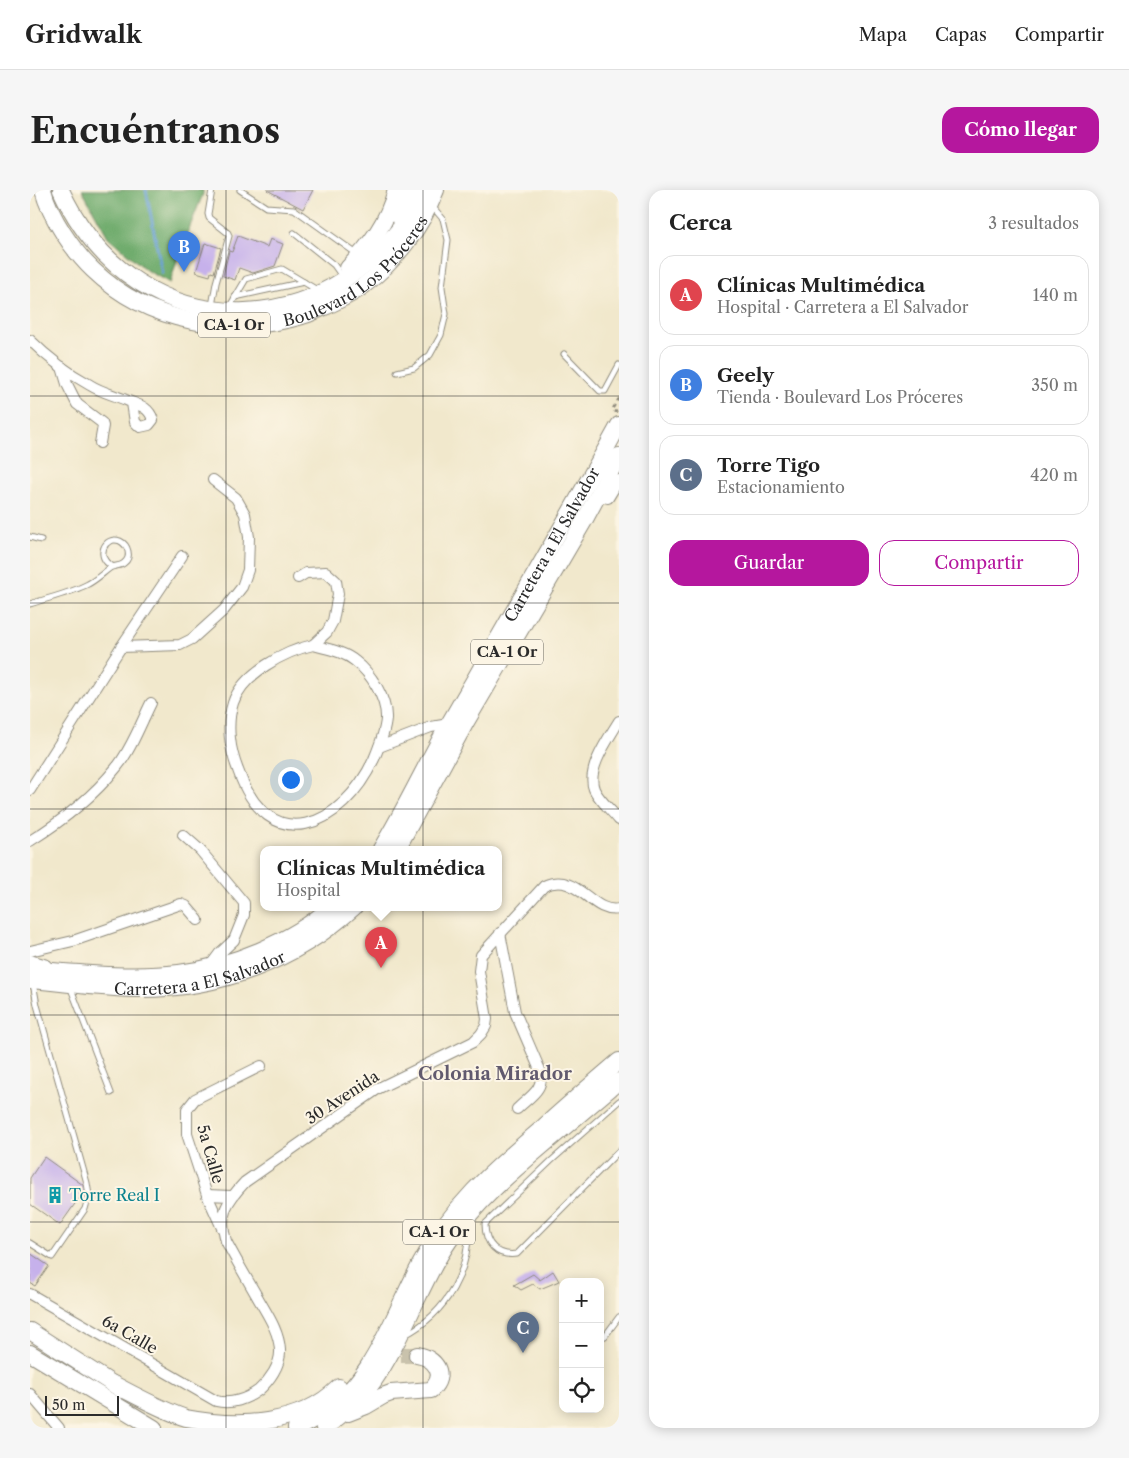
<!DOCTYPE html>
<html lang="es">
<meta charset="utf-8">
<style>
:root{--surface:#fff;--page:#f6f6f6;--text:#222;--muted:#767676;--line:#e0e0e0;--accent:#b5179e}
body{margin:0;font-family:"Libre Caslon Text",serif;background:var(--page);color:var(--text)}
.controls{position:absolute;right:15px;bottom:15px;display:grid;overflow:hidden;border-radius:10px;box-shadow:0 2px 12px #0003}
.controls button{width:45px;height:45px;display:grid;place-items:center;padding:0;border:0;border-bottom:1px solid var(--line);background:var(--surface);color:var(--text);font:25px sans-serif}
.scale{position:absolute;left:15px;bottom:12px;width:74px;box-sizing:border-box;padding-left:5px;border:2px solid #2b2b2b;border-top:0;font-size:14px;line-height:18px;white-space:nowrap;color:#2b2b2b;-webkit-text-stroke:4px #fcf5e5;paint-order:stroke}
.you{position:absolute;left:260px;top:589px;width:18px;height:18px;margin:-12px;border:4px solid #fff;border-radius:50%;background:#1a73e8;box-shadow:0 0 0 8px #1a73e833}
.badge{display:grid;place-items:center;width:32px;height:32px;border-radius:50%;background:var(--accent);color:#fff;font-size:16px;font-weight:700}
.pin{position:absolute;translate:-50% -41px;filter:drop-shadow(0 1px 2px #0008)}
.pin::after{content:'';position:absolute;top:26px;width:18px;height:15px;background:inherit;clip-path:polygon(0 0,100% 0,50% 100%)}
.popup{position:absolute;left:230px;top:656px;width:242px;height:65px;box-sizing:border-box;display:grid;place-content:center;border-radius:10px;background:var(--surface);filter:drop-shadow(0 1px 4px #0005);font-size:16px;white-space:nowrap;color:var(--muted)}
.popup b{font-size:19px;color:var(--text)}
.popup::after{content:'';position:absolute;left:50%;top:100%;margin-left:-10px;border:10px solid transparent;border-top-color:var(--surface)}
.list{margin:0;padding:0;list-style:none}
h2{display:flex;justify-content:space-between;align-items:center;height:65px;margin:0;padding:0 20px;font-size:21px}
h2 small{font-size:16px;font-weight:400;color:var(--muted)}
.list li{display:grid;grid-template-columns:32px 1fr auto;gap:15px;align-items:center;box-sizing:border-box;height:80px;margin:0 10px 10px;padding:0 10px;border:1px solid var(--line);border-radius:15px}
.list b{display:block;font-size:19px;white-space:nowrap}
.list p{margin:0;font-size:16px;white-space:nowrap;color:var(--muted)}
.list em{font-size:16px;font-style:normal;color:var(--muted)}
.actions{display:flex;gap:10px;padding:15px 20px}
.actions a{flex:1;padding:11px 0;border:1px solid var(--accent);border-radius:15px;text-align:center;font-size:18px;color:var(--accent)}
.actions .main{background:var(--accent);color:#fff}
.icon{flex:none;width:28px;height:28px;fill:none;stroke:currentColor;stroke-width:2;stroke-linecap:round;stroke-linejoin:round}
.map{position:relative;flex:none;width:589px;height:1238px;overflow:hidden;border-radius:15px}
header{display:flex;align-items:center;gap:30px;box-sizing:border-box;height:70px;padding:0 25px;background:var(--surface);border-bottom:1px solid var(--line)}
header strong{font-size:24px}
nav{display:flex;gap:28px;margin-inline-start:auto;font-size:18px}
.intro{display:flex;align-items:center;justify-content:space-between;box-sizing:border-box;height:120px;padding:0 30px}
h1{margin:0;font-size:35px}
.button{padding:12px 22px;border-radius:15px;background:var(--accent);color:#fff;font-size:18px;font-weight:700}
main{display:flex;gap:30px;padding:0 30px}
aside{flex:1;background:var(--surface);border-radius:15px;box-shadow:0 2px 12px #0003}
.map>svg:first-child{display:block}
</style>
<header>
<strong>Gridwalk</strong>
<nav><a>Mapa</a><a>Capas</a><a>Compartir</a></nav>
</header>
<div class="intro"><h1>Encuéntranos</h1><a class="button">Cómo llegar</a></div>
<main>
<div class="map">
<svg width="589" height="1238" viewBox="0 0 589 1238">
<rect width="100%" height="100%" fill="#fcf5e5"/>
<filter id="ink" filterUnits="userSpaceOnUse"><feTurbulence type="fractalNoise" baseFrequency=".02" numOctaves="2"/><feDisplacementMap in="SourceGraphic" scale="10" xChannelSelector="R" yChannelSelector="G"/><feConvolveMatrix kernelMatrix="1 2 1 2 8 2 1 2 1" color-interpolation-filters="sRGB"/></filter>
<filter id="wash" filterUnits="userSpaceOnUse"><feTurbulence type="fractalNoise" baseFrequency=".0096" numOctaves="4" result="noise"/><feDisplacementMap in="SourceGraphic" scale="20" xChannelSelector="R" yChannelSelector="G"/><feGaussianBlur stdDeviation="1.12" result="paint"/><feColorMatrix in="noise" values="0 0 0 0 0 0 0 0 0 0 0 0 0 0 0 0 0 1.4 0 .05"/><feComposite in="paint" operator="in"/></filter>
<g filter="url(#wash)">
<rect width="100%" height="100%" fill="#f1e8cc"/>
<polygon fill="#70ac6d" stroke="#4e6c4c" points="52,0 173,0 173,4 149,64 140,93 116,80 78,47"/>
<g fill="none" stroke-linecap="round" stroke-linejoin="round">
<polyline stroke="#649ed3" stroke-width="3" points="116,0 132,83"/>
</g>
<g id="blocks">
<g fill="#c6b1eb">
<polygon points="237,0 283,0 273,19"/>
<polygon points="208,46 237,57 240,49 253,54 245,76 223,83 209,78 205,90 193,86 199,61 202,62"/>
<polygon points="175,53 191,58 184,83 181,82 180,86 166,82"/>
<polygon points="14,967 53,995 54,1001 30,1035 0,1014 0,988"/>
<polygon points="0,1063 19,1076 5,1096 0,1093"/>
<polygon points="523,1081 529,1091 510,1099 503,1094 491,1100 484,1095 503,1084 510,1090"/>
</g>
</g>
</g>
<g filter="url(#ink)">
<use href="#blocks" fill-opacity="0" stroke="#8e8a7c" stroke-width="1"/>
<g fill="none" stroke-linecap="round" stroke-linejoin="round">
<polyline stroke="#c9c2ac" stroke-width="16" stroke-dasharray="16 8" stroke-linecap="butt" points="347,1165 387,1165"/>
<g stroke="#8e8a7c" stroke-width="7">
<g id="service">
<polyline points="182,0 178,24 179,28 198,43 199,46 186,93 182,116"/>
<polyline points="210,0 236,17 264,19 327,64"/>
<polyline points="264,43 304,75 311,85"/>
<polyline points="205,107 274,92"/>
<polyline points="200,116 216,89 252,79 287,100"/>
<polyline points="534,164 570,201 575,201 589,175"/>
<polyline points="367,182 384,178 400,165 411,145 416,124 412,97 418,50 413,29 401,15"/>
<polyline points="0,347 11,350"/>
<path d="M0,414c18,-6 41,-11 58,-20 8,-4 15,-11 22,-16 4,-3 10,-1 14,-5 8,-6 4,-18 -4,-22 -16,-6 -25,17 -8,25"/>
<polyline points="40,796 81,903"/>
<path d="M589,911l-68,60 -66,63c0,20 12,33 32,30l102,-103"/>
<polyline points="0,1053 22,1067 55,1019 59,1005 57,993 7,815 3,793"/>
<path d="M375,1145c42,-22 66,-65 63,-112"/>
<polyline points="575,1146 589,1127"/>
</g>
</g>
<g stroke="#8e8a7c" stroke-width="12">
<g id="minor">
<path d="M0,150c17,17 38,33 60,45 11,7 24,10 36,15 12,5 23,6 27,20l-4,5 -9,2 -5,-5 -3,-19"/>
<polyline points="32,177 37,194 47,214 72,233 73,236 70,253"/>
<polyline points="569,306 578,308 589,290"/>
<polyline points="268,388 276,383 296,382 306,391 308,404 303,431 297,442 283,455"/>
<path d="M283,455c14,4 30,6 42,16 16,12 32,38 31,58 -1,14 -7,28 -12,40 -32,69 -105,100 -136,11 -8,-20 -12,-45 -5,-67 9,-29 52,-52 80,-58z"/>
<polyline points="91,457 150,455 162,449 194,420 212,397 218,380 219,347 215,324 206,308 183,290"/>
<path d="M589,531c-10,17 -33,48 -25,68 4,10 18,22 25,31"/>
<polyline points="349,557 401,537 419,534"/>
<polyline points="0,600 91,457 152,366"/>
<polyline points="153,645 170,660 214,713 214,725 204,750 189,764 180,776"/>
<path d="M0,651c32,-20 62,-43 86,-73 14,-16 25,-45 35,-65"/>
<path d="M470,743l15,79 25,58c5,20 -10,26 -23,39"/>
<polyline points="0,761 43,751 151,714 156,716 168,730"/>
<polyline points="0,770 17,775"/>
<polyline points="177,1005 201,1006"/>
<polyline points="192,1038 177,1005 157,944 157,919 165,909 231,876"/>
<path d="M0,1104l186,107c15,4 31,-2 43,-11 10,-9 22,-25 21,-40 -1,-19 -13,-36 -22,-52 -11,-19 -22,-38 -32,-57 -8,-27 1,-40 19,-59l134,-94 94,-46 8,-8 5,-8 1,-7 -8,-48 2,-16 63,-69c34,-16 47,29 75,23"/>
<polyline points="0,1204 29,1238"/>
</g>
</g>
<g stroke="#8e8a7c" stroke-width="18">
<g id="trunk">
<path id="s1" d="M13,0c7,27 30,61 50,80 55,53 137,67 209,46 8,-2 17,-7 25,-10 12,-6 26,-12 36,-20 32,-24 59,-59 73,-96"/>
<path d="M31,0c76,166 283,157 363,0"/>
<polyline points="368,26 378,0"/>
<path d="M318,78c23,-24 39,-45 48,-78"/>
<path id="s2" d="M351,659c25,-41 45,-85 69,-127 57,-99 114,-197 169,-297"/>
<polyline points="367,659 436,532 554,331 589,266"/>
<path d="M0,779c49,4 100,10 149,4 52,-7 113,-31 152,-66"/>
<path id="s3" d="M0,790c36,3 73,9 110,9 79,0 155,-28 214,-82"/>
<polyline points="0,1141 92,1200"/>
<polyline points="0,1163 124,1238"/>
<path d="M83,1194c24,12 48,26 73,34 52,10 114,8 153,-31"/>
<path d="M318,1223l18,-7 17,-10 8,-3 40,-3c16,-15 5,-32 -14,-35"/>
<path d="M266,1238c7,-2 14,-7 20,-10 58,-34 75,-100 105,-155 29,-55 71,-92 118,-132 26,-24 53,-47 80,-70"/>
<path d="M294,1238c18,-13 36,-28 49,-46 31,-44 47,-100 78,-144 25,-35 57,-63 90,-91 26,-22 52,-44 78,-66"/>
</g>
</g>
<polyline stroke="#8e8a7c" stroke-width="2" stroke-dasharray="4 4" stroke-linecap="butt" points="589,208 582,220 586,222 589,217"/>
<use href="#service" stroke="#fff" stroke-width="5"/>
<use href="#minor" stroke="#fff" stroke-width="10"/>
<use href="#trunk" stroke="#fff" stroke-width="16"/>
</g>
</g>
<path fill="none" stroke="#2b2b2b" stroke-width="1" stroke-opacity="0.55" d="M196,0v1238M393,0v1238M0,206h589M0,413h589M0,619h589M0,825h589M0,1032h589"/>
<defs>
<g id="building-bare" transform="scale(1.35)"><path d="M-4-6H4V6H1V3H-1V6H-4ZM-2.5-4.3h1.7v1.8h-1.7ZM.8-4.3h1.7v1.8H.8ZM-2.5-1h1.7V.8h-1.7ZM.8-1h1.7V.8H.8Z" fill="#0f9aa8" stroke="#fcf5e5" stroke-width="2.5" paint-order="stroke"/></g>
</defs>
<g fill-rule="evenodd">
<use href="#building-bare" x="25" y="1005"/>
</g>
<g text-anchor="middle" stroke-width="4" stroke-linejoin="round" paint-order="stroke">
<g fill="#fcf5e5" stroke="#6a6863" stroke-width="1">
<rect x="168" y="122.5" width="72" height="25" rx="4"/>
<rect x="441" y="449.5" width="72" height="25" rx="4"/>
<rect x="373" y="1029.5" width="72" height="25" rx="4"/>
</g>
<g font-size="15" font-weight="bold" fill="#2b2b2b">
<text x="204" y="140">CA-1 Or</text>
<text x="477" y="467">CA-1 Or</text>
<text x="409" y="1047">CA-1 Or</text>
</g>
<g font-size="16" fill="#2b2b2b" stroke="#fcf5e5">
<text dy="6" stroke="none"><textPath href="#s1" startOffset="390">Boulevard Los Próceres</textPath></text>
<text dy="6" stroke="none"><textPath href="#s2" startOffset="349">Carretera a El Salvador</textPath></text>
<text dy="6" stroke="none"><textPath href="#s3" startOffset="172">Carretera a El Salvador</textPath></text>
<text transform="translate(312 907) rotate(-33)" y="6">30 Avenida</text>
<text transform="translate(181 964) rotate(74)" y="6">5a Calle</text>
<text transform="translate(100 1144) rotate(30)" y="6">6a Calle</text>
</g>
<g font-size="16" fill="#0d838f" stroke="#fcf5e5" text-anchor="start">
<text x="39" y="1011">Torre Real I</text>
</g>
<g font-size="18" font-weight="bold" fill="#615a6e" stroke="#fcf5e5">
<text x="465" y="890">Colonia Mirador</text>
</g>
</g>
</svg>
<div class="controls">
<button>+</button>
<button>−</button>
<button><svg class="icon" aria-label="locate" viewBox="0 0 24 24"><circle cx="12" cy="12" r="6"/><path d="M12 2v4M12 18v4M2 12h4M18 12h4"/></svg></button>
</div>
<div class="scale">50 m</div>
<div class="you"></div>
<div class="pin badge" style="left:351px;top:778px;background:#e0444e">A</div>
<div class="popup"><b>Clínicas Multimédica</b>Hospital</div>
<div class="pin badge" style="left:154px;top:82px;background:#3f7fe0">B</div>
<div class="pin badge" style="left:493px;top:1163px;background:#5c6f8a">C</div>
</div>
<aside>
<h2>Cerca<small>3 resultados</small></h2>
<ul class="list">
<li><span class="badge" style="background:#e0444e">A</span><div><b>Clínicas Multimédica</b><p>Hospital · Carretera a El Salvador</p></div><em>140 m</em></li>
<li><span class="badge" style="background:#3f7fe0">B</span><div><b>Geely</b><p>Tienda · Boulevard Los Próceres</p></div><em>350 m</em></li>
<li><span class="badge" style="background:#5c6f8a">C</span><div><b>Torre Tigo</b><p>Estacionamiento</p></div><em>420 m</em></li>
</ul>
<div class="actions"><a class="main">Guardar</a><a>Compartir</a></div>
</aside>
</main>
